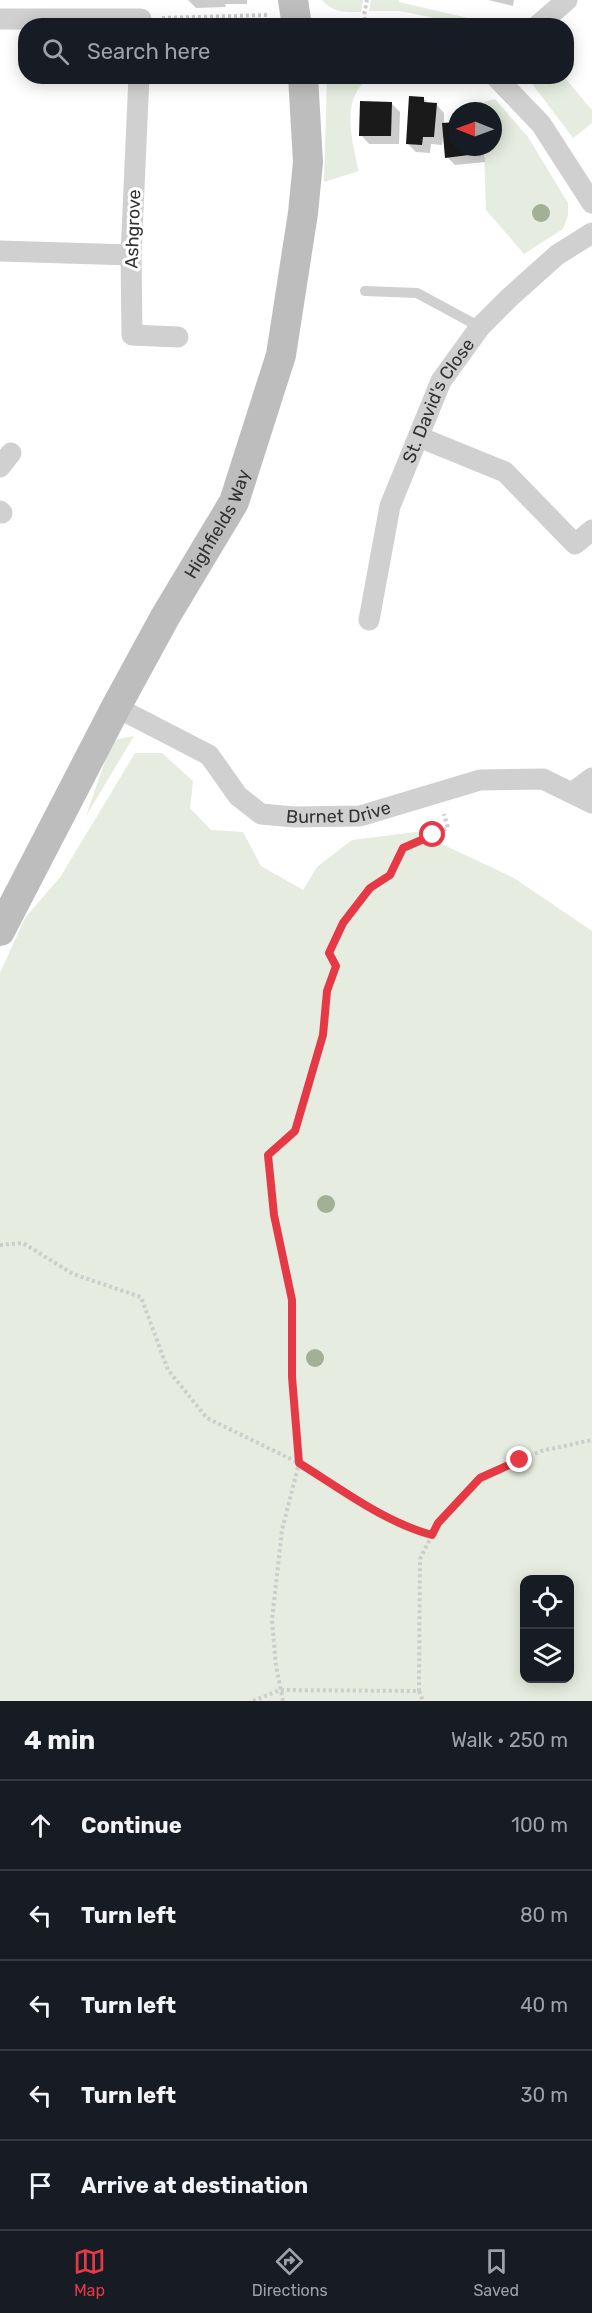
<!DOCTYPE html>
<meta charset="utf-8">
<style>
:root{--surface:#171b24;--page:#242831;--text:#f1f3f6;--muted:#9ea1a6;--line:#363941;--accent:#e63946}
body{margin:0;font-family:Rubik,sans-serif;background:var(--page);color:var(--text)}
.controls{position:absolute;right:18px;bottom:18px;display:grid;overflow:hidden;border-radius:12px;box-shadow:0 3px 15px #0003}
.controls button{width:54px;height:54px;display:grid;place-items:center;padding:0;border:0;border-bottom:2px solid var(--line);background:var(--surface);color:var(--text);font:30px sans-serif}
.compass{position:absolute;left:448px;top:102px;width:54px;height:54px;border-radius:50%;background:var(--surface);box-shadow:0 3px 15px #0003;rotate:271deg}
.stop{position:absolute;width:18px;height:18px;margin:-14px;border:4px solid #e63946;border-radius:50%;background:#fff}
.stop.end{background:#e63946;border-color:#fff;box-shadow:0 2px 6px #0008}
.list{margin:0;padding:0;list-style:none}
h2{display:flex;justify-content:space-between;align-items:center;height:78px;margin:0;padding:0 24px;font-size:26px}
h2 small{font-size:20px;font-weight:400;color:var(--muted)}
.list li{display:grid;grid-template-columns:39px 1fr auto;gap:18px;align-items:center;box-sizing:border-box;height:90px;padding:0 24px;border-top:2px solid var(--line)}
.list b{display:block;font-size:22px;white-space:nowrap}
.list em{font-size:20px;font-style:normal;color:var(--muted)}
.icon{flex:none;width:33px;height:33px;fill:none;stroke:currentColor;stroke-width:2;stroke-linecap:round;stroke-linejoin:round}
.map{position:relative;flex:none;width:592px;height:1701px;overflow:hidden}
.search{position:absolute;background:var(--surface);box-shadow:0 3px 15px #0003;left:18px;right:18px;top:18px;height:66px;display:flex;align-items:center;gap:15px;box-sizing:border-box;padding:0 21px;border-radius:24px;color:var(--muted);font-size:22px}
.sheet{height:528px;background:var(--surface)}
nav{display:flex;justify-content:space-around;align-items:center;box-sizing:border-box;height:84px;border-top:2px solid var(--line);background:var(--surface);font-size:16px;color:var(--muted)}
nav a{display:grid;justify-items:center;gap:3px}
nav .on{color:var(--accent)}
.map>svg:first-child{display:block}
</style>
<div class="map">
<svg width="592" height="1701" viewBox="0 0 592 1701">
<rect width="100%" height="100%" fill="#fff"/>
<g fill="#e6ecdf" fill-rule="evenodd">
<path d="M322,0h41l-2,12c-16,0 -28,1 -39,-12z"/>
<polygon points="371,0 399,0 399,2 498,25 448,25 430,17 399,11 369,11"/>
<path d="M327,77h45c-33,17 -20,64 -13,94l-35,11z"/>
<polygon points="527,77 564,77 592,110 592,123 573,138"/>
<polygon points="495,99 528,137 568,203 568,216 563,229 524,254 486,210 484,147 493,147 493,111 480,111 477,104"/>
<polygon points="134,736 86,816 110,747 118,739"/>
<path d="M135,753h27l31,28 -3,27 21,22 32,2 18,34 42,24 14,-23 35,-27 64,-8 98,46 78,53v770h-592v-728l25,-55 36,-42zM524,1580h46v98h-46z"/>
</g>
<g fill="#0003">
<polygon points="188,0 247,0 247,4 225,4 226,7 196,8"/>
<polygon points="488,0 514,0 513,6"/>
<polygon points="424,99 429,104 436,104 444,113 444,125 457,123 457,147 483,147 485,162 455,165 447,157 445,137 443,137 442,145 431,144 430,153 416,152 407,143"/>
<polygon points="391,103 400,112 399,144 369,144 361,135"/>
</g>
<g fill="#1a1a1a">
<polygon points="409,96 424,97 424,102 437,103 434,137 423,137 422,145 406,144"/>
<polygon points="360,101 392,102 391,136 359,136"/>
<polygon points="457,122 457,147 477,147 477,154 445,158 442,123"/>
</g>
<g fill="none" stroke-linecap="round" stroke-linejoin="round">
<g stroke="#cdcdcd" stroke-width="4" stroke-dasharray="3 3" stroke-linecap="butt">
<polyline points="162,18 268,15"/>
<polyline points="366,26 364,15 367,0"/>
<polyline points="0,1245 23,1243 73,1274 141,1297 168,1370 207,1418 299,1463 370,1507 413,1530 432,1535"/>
<polyline points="419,1691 423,1701"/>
<polyline points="253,1701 280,1690 419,1691 420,1559 438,1523 480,1478 541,1451 592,1440"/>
<polyline points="283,1701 276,1666 272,1620 282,1530 299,1463 292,1377 292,1300 274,1215 269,1155 295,1131 323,1035 327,991 336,967 329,953 343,923 370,888 390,875 403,848 448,828 444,814"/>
</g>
<polyline stroke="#d0d0d0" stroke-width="10" points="365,291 417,293 480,327"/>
<g stroke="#d0d0d0" stroke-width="21">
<polyline points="0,19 141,19"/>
<polyline points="537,26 567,0"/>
<polyline points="139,76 131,255 132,335 178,337"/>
<polyline points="495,76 541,124 592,203"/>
<polyline points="0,251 131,255"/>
<polyline points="419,437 505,472 575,544 592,530"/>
<polyline points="0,467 11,453"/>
<polyline points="0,511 2,513"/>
<path id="s1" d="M369,620l21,-114 51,-125 39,-54 29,-29 48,-43 35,-22"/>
<path id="s2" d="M116,707l93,48 29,41 23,18 33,3 66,-1 120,-36 63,-1 49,24"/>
<polyline points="572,793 592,778"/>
</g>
<g stroke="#bdbdbd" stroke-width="30">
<polyline points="293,0 297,26"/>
<path id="s3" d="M0,931l116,-224 49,-90 69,-115 47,-147 22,-142 5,-51 -5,-86"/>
</g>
</g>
<g fill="#a2b095">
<circle cx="541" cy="213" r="9"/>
<circle cx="326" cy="1204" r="9"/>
<circle cx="315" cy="1358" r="9"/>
</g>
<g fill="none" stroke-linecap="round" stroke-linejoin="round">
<path stroke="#e63946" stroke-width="8" d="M433,835l-30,13 -13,27 -20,13 -27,35 -14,30 7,13 -9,25 -4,44 -28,96 -27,24 6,60 18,85v77l7,86c42,26 85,59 133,72l6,-12 42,-45 40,-18"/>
</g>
<g text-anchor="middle" stroke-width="6" stroke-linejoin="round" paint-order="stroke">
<g font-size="18" fill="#333" stroke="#fff">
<text transform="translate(133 229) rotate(-88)" y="6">Ashgrove</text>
<text dy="6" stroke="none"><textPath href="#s1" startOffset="232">St. David's Close</textPath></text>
<text dy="6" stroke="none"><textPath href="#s3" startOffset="462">Highfields Way</textPath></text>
<text dy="6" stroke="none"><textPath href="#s2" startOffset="262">Burnet Drive</textPath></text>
</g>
</g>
</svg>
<div class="controls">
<button><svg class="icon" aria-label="locate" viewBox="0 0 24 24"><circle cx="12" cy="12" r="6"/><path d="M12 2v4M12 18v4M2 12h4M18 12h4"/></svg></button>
<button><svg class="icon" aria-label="layers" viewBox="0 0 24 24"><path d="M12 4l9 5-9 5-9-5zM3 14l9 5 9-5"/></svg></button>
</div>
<svg class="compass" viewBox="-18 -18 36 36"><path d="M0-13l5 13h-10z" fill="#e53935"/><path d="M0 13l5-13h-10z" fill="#9ea1a6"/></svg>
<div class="stop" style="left:433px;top:835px"></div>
<div class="stop end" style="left:520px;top:1460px"></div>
<div class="search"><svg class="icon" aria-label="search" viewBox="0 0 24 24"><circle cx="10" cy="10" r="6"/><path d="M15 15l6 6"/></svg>Search here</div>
</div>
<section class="sheet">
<h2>4 min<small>Walk · 250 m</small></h2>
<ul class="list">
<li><svg class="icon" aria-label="ahead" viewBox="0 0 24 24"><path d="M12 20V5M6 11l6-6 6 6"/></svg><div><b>Continue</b></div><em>100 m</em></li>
<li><svg class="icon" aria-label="left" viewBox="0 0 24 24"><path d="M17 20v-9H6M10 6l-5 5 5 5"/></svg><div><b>Turn left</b></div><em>80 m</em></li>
<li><svg class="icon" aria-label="left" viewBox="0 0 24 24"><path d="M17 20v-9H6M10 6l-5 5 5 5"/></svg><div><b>Turn left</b></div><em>40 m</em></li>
<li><svg class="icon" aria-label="left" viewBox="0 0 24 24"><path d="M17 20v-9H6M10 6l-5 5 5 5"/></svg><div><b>Turn left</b></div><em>30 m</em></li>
<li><svg class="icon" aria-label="arrive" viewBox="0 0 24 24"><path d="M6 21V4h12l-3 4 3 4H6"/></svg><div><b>Arrive at destination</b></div></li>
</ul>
</section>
<nav>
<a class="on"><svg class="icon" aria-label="map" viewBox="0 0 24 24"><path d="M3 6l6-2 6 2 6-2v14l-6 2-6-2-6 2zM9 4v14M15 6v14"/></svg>Map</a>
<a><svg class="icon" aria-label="directions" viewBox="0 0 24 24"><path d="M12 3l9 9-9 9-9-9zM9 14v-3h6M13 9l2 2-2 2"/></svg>Directions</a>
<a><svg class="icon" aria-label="saved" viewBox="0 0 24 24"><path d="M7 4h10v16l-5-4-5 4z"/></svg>Saved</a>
</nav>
